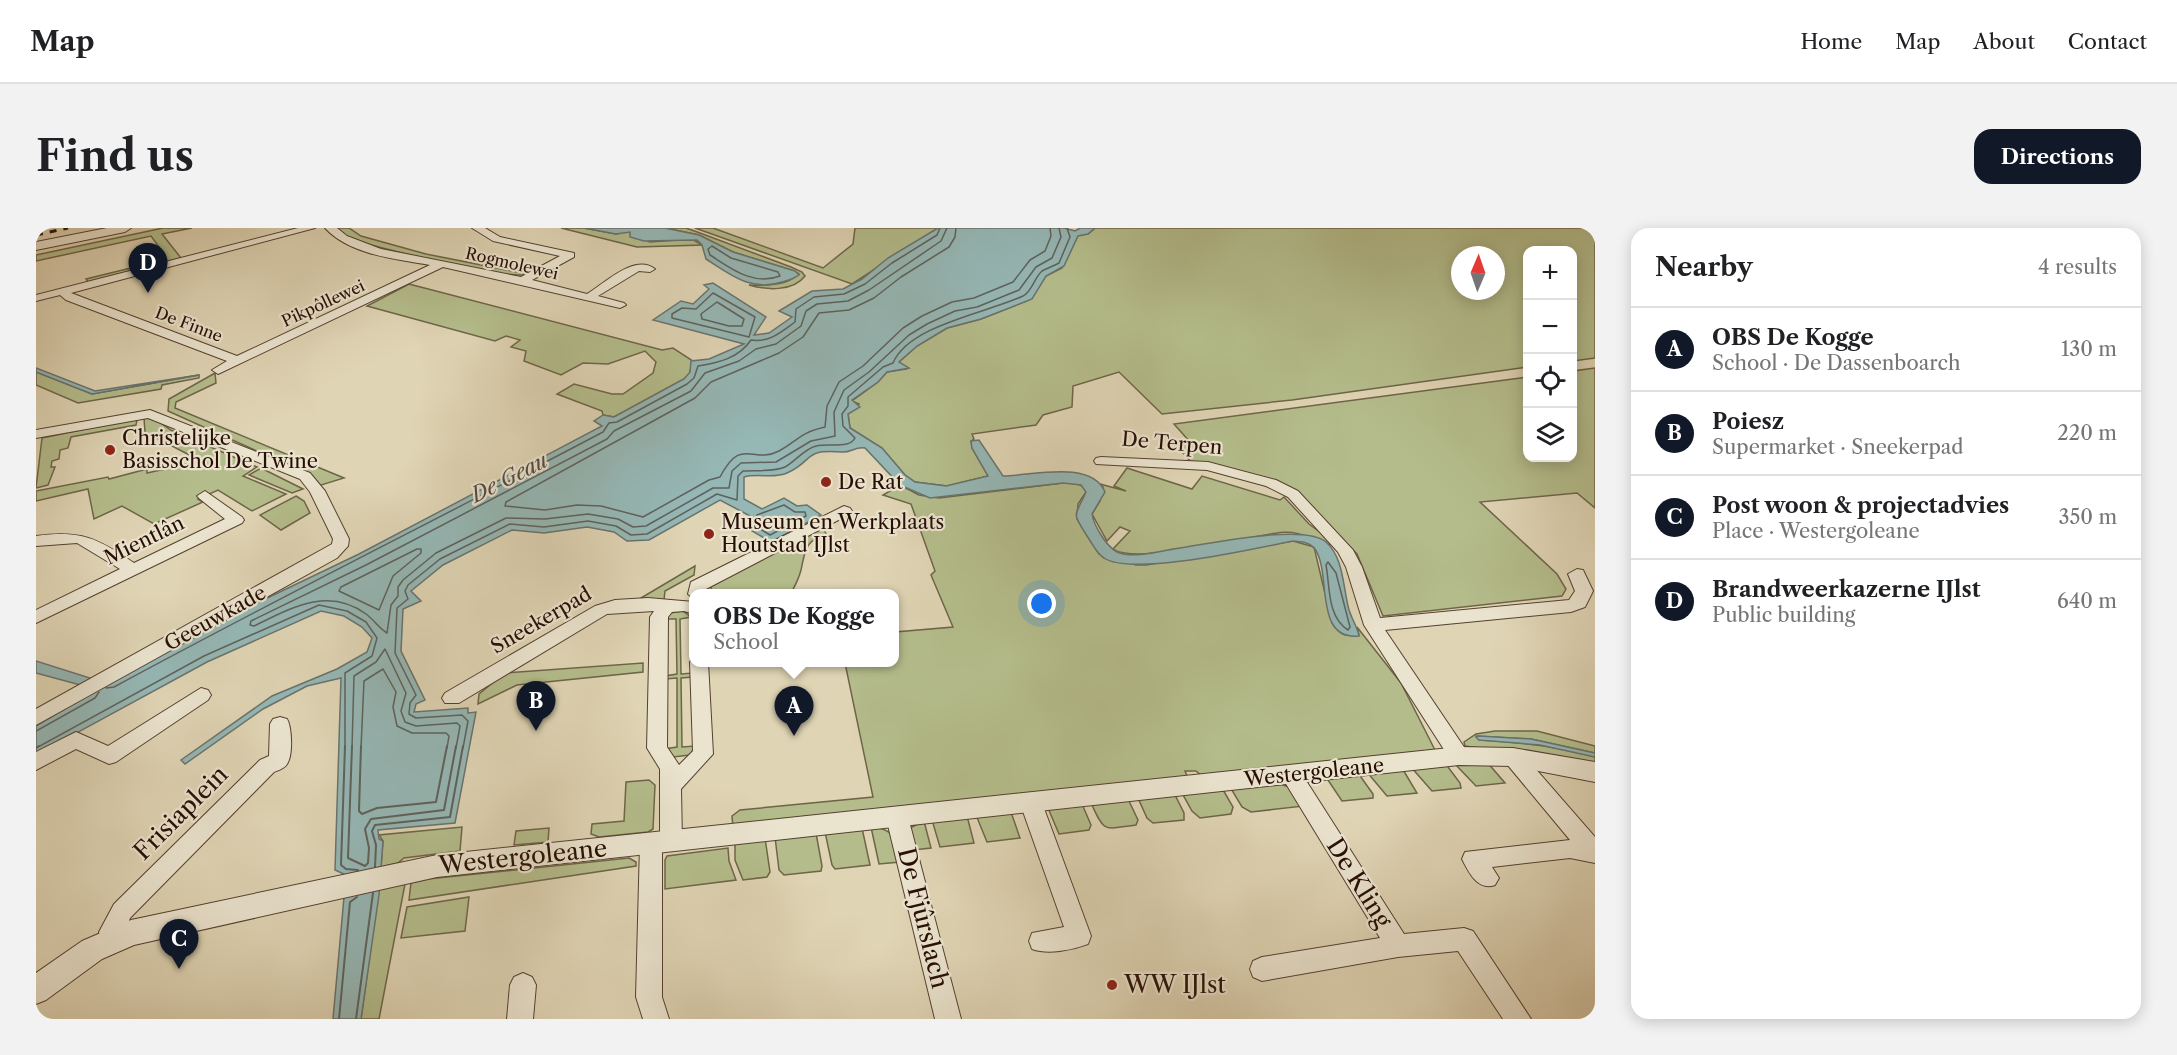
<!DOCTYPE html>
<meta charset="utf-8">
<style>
:root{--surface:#fff;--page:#f2f2f2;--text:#202124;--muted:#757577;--line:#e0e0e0;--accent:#111827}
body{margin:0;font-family:"Libre Caslon Text",serif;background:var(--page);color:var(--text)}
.controls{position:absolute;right:18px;top:18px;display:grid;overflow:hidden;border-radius:12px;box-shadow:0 3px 15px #0003}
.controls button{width:54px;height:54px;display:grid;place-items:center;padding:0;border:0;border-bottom:2px solid var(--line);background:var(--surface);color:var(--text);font:30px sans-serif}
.compass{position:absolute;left:1415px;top:18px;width:54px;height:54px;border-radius:50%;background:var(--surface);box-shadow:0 3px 15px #0003;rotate:2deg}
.you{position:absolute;left:1006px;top:376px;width:21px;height:21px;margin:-15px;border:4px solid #fff;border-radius:50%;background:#1a73e8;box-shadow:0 0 0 9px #1a73e833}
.badge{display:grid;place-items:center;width:39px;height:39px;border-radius:50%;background:var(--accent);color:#fff;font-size:20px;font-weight:700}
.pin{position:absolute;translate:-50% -50px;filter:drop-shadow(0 2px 3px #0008)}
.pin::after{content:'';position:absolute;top:32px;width:21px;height:18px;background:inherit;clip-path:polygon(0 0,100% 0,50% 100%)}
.popup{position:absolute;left:653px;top:361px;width:210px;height:78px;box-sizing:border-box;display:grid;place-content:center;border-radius:12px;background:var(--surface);filter:drop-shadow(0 2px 4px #0005);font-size:20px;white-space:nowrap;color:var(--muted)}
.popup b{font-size:22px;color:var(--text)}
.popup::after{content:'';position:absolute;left:50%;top:100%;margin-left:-12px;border:12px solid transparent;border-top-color:var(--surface)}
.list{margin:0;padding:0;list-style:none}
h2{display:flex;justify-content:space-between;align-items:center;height:78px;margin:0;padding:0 24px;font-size:26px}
h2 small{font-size:20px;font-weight:400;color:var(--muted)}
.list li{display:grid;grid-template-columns:39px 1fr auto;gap:18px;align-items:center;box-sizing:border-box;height:84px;padding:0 24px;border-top:2px solid var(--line)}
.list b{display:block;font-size:22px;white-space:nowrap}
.list p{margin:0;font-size:20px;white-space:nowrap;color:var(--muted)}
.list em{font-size:20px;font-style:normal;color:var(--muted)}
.icon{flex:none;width:33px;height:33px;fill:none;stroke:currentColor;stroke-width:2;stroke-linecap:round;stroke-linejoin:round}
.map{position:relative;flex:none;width:1559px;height:791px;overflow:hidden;border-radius:18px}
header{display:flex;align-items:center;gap:36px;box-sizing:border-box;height:84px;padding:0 30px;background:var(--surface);border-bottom:2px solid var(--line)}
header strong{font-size:28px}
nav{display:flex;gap:33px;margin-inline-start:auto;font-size:21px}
.intro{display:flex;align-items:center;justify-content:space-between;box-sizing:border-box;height:144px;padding:0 36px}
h1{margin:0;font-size:42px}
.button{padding:15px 27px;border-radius:18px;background:var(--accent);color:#fff;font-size:21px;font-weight:700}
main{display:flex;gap:36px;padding:0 36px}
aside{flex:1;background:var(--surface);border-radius:18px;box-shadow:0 3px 15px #0003}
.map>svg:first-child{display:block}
</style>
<header>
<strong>Map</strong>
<nav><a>Home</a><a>Map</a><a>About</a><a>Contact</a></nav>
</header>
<div class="intro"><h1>Find us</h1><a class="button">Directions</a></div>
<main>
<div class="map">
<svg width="1559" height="791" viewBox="0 0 1559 791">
<rect width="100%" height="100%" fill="#dfd4b4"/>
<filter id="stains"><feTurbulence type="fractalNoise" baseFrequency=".00333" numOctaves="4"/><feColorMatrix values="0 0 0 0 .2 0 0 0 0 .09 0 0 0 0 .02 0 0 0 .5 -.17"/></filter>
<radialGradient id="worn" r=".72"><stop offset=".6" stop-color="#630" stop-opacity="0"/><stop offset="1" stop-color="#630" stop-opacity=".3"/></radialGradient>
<g fill="#b4bc8b" stroke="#6e6548" stroke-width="1.5" fill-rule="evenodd">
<polygon points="127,0 156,0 126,6 145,30 52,54 50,51 103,38 99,30 126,23 115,8 0,33 0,27"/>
<path d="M301,0h12l12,8 65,18 101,20c-15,7 -152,-27 -176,-35 -6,-2 -10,-7 -14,-11z"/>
<polygon points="525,0 548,0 580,6 591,3 614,14 656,11 666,17 601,19"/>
<path d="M629,0h21l14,5 91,34 11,5 3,4c-12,16 -39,14 -56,9 16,1 38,1 50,-11l-5,-3 -61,-19 -34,-17z"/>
<polygon points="659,0 677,0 787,40 817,16 819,0 902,0 816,56"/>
<path d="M1059,0h500v130l-22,3 -1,-111h-44l-1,117 -235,33 -130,14 -43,-42 -46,14 -1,21 -29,8 -7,10 -64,9 2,5 -3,2 1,7 16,28 -41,10 -32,-4 -10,-7 -23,-27 -32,-20 -2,-14 11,-10 -7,-3 26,-19 9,-10 19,-3 -7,-7 18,-16 30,-18 34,-9 46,-18 19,-25 16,-8 16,-33 10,-1zM1424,27h36v36h-36z"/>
<polygon points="373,56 626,122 637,120 657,133 653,147 648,151 578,189 567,187 566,183 521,166 538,156 576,166 587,166 617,145 620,134 609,123 572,136 547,135 525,147 488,133 490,123 475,119 484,112 470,108 459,113 331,78"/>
<polygon points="1559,140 1559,280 1541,265 1444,274 1521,346 1530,361 1526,368 1347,388 1321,326 1262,268 1155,234 1140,217 1154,214 1138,196 1491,149 1492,230 1536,230 1537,143"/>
<polygon points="0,144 56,166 163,147 163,150 126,157 125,161 42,175 0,157"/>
<polygon points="179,145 180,155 140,174 139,180 308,250 282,258 272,246 132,183 133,171"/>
<polygon points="116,189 135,202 221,239 207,248 250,266 216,283 182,262 162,271 167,274 118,296 86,278 58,291 52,261 0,273 0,263 72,249 73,251 111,241 111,245 165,233 109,204 108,190"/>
<polygon points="97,191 101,192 100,197 35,209 32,220 24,222 23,231 16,233 15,239 19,239 12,257 0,260 6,210"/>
<polygon points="225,240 267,261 256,265 213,247"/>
<path d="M1091,240l65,21 10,-13 78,24 4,-3 25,27 20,15 1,10 -4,-7c-16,-5 -32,-12 -49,-9 -31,4 -141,32 -164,16l17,-18 -10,-4 -13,14 -15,-27 8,-13 3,-14 -3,-3 26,7 -12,-5z"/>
<path d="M1027,255h13l8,4 2,5 -8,12 -1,15 22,35 37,11h10l147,-24 21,6 18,76c8,12 13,14 27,12l-2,-8 44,56 34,67 -233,26 -6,-5h-11l3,7 -455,50 -1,-12 8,-6 133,-13 -28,-134 49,-1 1,-30 58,-5 -22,-52 4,-4 -24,-67 -28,-9 17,-10 19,10 20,3z"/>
<polygon points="260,268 268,273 274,285 245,302 224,287"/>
<path d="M787,299l4,9c-22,2 -22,16 -26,34 -2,8 -6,16 -10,23h-80v-8z"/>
<polygon points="659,338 658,347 629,363 628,372 608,373 605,370"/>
<polygon points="647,383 655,389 644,391 645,446 657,445 657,449 645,450 646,519 659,518 654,527 637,529 628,521 641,519 641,450 629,451 629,448 641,446 640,391 629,391 634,385"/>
<polygon points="607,435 607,444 481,457 442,476 443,466 469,445"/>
<path d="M1459,503h42l58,15v7l-64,-14 -55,-3 3,4c40,2 78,6 116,17v9l-130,-20 -1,-4 12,-8z"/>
<polygon points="1451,534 1469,555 1440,558 1418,535"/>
<polygon points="1409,535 1424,555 1425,560 1396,563 1375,539"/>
<polygon points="1366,540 1381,565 1351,568 1331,544"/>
<polygon points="1322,545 1337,566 1337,570 1306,573 1290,549"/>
<polygon points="613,552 619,557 617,601 612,604 563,609 555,606 556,596 588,593 590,554"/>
<polygon points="1244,556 1253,559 1268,578 1215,584 1206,579 1194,559"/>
<polygon points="1186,560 1197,579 1195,586 1164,590 1156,583 1146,565"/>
<polygon points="1138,565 1148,585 1148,592 1117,595 1111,590 1102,570"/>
<path d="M1092,571l10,21 -2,5c-32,4 -31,9 -45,-22z"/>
<polygon points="1046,576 1055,597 1053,602 1023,606 1012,580"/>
<polygon points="975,584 984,610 951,614 940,587"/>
<polygon points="931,588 938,615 904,619 896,592"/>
<polygon points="888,593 895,620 877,622 874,600"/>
<polygon points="426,599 424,623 368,630 362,635 345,639 347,613 343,607"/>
<path d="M835,599c26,2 23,13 29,35l-21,2z"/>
<polygon points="513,600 512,614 478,617 480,603"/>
<polygon points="826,600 834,637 799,641 796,637 789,604"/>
<polygon points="780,605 786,638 785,643 748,647 743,642 739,609"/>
<polygon points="729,610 734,644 731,649 707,652 699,632 699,614"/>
<polygon points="692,620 693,633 700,652 629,661 629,632 631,628"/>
<polygon points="593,630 600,634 600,638 373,672 375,655 392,651"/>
<polygon points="369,656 343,791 325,791 343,659"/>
<polygon points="433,669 429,703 365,710 371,679"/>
</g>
<g fill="#95b7b5" stroke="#69736e" stroke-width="1.5">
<path d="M548,0h81l34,7 34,17 62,19 4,4c-6,4 -10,5 -17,7 -31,10 -51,-7 -76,-23l-4,-14 -5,-5 -53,1 -14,-4v-5l-14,2z"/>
<path d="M902,0h126l11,3 5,-3h15l-7,6 -10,2 -14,30 -18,10 -14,23 -51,20 -34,9 -30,18 -18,16 10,6 -22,4 -9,10 -26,18 8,7 -12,7 2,14 32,20 23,27 10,7 31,4 42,-10 -16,-28 -1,-7 8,-1 24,36c28,0 88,-17 102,16l-13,22c2,12 14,32 25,38 14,6 36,1 51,-2 30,-4 136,-28 158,-8 17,15 17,43 22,64 2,11 9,19 11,30 -46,4 -27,-62 -44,-87 -5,-7 -14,-7 -22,-8 -36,7 -161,36 -189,17 -7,-4 -12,-15 -17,-22 -16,-25 -12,-19 -1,-44l-5,-7 -18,-2 -133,15 -30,-13 -35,-37c-9,-2 -15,5 -23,4 -41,-3 -26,8 -55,21 -13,6 -29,0 -43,4v22l18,10 22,-11 13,8 10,-1 14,10 -50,27 -31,-18 10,-8 -30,-16 -71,40 -22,1 -13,-9 -27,-5 -43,6 -32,-3 -69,35 -32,26 10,10 -18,8 -2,42 24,49 -9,4 -2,8 54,-4v5l8,-1 -21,111 -77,7 1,9 4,2 -4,54 -18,124h-28l13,-144 -11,-5 6,-192 -34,8 -44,23 -78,55 -4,-4 91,-64 65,-27 30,-17 5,-14 -10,-11 -18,-11 -23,-5 -114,51 -171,93v-29l56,-33 -8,-7 -48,-13v-12l60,19 263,-126 243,-128 -8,-5 9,-6 11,2 70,-38 6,-7 1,-11 18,-2 35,-15 -91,-24 28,-19 12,3 16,-15 -5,-4 9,-2 53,34 -12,18 15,-2 23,-16 -13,-6 33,-20 31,-2 19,-10 26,-21z"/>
<polygon points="0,140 59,163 163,147 56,166 0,144"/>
<polygon points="1442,508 1495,511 1559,525 1559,529 1504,517 1443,512 1440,509"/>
</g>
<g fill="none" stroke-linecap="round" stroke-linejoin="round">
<g stroke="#5e625c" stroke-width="1.5">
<path d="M911,0l-6,13 -72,49 -21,11 -31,3 -11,7 -5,15 -25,18 -20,5 -17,12 -34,12 -14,18 -77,40 -7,8 -241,126 -115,56 -1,4 4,1c37,-18 74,-40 112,-12 8,6 13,14 21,19l4,-28 7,-9v-9l5,-7 33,-27 70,-35 39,1 43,-5 30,5 15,8 13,-1 67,-38h16l3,-17 9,-8 35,-1 35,-21 24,-5 -1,-24 10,-22 25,-18 40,-37 18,-11 28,-13 22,-4 42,-17 17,-23 16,-9 9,-21 -2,-9"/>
<path d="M920,0l-1,9 -6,10 -48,30 -27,21 -25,12 -30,3 -16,24 -24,16 -68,29 -16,16 -189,104 -1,4 40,4 32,-5 24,1 42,11 66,-37 11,-3c22,-42 32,-12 59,-26 20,-11 20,-18 46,-24l2,-21 12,-24 24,-16 40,-38 19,-12 30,-14 22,-4 39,-16 17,-22 15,-9 6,-15 -1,-8"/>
<path d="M676,18l19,12 47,14 2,4c-27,10 -48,-7 -70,-21l-2,-6z"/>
<polygon points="677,65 719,89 713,109 636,90 636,86 646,80 660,81"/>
<polygon points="681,74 708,91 706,98 693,98 666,91 665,86"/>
<polygon points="748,277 759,284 769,284 770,288 734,307 718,297 721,287"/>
<polygon points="381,321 385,321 385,325 357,348 343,382 303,363 305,359"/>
<path d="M1292,334l8,11 14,54 -2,3c-21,-13 -18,-44 -22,-65z"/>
<path d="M70,460l8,-1c162,-88 326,-169 489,-255l6,-9 8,-1 70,-38 7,-6 4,-12c20,-3 41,-8 53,-26 18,3 30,-8 44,-18l1,-13 18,-12 30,-3 21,-10 27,-21 45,-28 3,-7"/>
<polyline points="0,503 59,470 63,464"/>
<polyline points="0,520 168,428 283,377 311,383 330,394 341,410 336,428 309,445 309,520"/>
<polyline points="316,520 318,448 340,434 349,421 370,465 365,483 369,494 380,498 421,495 424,498 420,520"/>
<polyline points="325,520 328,453 347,441 360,464 357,479 361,498 376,505 410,505 413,508 411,520"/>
<path d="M427,520l5,-27 -6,-6 -46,3 -7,-4 1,-11 6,-8 -21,-42 2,-45 11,-9 -3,-8 3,-6 32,-26 70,-35 34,3 44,-6 28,5 15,9 16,-1 70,-40 20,6 1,-24 5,-5c12,-1 32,1 42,-4 11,-6 19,-18 31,-21 14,-3 33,3 39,-8l-12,-12 -1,-12 6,-8v-9l35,-30 10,-4c16,-38 94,-50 130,-67 9,-4 11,-18 19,-25 5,-3 12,-5 17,-8l11,-26 -3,-9"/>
</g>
<g stroke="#5e625c" stroke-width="2">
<polyline points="309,518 305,637 310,641 322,642"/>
<polyline points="316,518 312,630 329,638 332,635 333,620 329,601 335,591 408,582 420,518"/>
<polyline points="325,518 323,583 326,586 341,580 400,574 411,518"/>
<polyline points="0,520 3,518"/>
<polyline points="339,639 340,617 336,603 339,597 414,589 427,518"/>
<polyline points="303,791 314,674 321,669"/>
<polyline points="320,791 337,665"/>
</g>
<g stroke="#554030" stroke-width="2">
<g id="minor">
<path d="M262,0h17l-244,65 166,63 193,-91c-34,-6 -80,-10 -105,-37h12l10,8 34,13 140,28 39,-21 -67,-15 -21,-13h13l15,9 74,16v4l-42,23 55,14c18,-11 48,-41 68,-25l-5,3 -11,-1 -41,25 26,7 2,2 -6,3 -177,-41 -225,107 -6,-4 15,-9 -161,-61 -6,-5 -24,6v-6z"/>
<polygon points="114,182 274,245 289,263 313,311 312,318 301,330 0,497 0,481 296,316 297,311 274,264 264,251 112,190 0,210 0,202"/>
<polygon points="1065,229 1172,234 1240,252 1262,263 1317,322 1326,339 1344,390 1533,372 1539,363 1532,346 1541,341 1547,342 1557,363 1549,379 1535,384 1349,402 1430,522 1433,528 1430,534 1423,536 1416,534 1328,397 1310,339 1302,324 1252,269 1230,258 1171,242 1060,236 1058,233 1060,230"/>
<path d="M169,263l37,26 2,3 -2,3 -206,100v-13l84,-41 -43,-26 -41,3v-10c45,-6 61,2 98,27l91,-44 -25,-20 -3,-3z"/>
<polygon points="808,278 814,280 816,283 814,286 670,361 670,366 658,366 658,371 652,366 655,354"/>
<polygon points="612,370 658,374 658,386 648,383 636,384 632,389 631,519 643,537 657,523 654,434 658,429 658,434 672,434 677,526 645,561 646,614 643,621 635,623 626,619 626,769 633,791 607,791 600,769 604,616 607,609 615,607 624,611 624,541 611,520 614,389 618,383 571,386 423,475 409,475 406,470 409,465 559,378 579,372"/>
<polygon points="165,460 172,462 175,467 172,472 80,534 73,536 40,521 0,542 0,524 40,504 72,518"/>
<path d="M244,489l7,2c5,8 6,37 0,45 -2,4 -8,6 -13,8l-144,146 -10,30 -9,3 -9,-3 -3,-16 15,-28 146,-144 9,-4 1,-32 3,-5z"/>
<path d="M1477,521l7,2 75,86v26l-25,-5 -78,9 7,11 -4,7c-17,6 -26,-12 -33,-26l3,-7 105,-12 -64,-77 -3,-6 3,-6z"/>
<polygon points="1255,538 1262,540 1368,706 1428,700 1437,703 1495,791 1467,791 1422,723 1362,729 1226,753 1217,749 1214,741 1217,733 1226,729 1344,710 1244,546 1248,540"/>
<path d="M995,566l8,3 3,6 49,133 -3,8c-16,6 -40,11 -56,5l-3,-8 3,-8 32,-6 -44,-124 3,-6z"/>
<polygon points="861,580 869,583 872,589 925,791 899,791 850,589 853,583"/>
<polygon points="487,745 496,749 500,757 497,791 471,791 474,757 478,749"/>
</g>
</g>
<g stroke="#554030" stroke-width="2">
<g id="tertiary">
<polygon points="71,0 95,0 89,4 0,22 0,14"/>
<polygon points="1423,519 1477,520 1559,534 1559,554 1477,538 1423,537 401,649 98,717 66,731 10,772 0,776 0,745 46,713 95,692 401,627"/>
</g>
</g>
<use href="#minor" fill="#eae3ce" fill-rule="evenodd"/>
<use href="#tertiary" fill="#eae3ce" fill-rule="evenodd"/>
<polyline stroke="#270e04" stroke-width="3" stroke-dasharray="7 7" stroke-linecap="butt" points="0,7 32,0"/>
</g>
<g fill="#8f2418" stroke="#eae3ce" stroke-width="2">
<circle cx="74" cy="222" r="6"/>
<circle cx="790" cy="254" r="6"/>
<circle cx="673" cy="306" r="6"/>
<circle cx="1076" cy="757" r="6"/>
</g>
<g text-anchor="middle" stroke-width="4.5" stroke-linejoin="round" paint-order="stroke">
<g font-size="16" fill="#270e04" stroke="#eae3ce">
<text transform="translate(476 35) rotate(13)" y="6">Rogmolewei</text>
<text transform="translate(287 75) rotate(-25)" y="6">Pikpôllewei</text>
<text transform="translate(153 96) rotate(21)" y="6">De Finne</text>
</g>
<g font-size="20" fill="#270e04" stroke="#eae3ce" text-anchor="start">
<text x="86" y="217">Christelijke<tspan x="86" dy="23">Basisschol De Twine</tspan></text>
<text x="802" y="261">De Rat</text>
<text x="685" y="301">Museum en Werkplaats<tspan x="685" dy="23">Houtstad IJlst</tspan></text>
</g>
<g font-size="20" fill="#270e04" stroke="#eae3ce">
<text transform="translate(1136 215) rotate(5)" y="7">De Terpen</text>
<text transform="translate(108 312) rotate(-26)" y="7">Mientlân</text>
<text transform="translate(179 390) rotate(-29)" y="7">Geeuwkade</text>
<text transform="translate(505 392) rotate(-30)" y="7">Sneekerpad</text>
<text transform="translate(1278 544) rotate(-6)" y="7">Westergoleane</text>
</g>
<g font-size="21" font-style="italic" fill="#4e4942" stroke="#eae3ce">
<text transform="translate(473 250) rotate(-27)" y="7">De Geau</text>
</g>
<g font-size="24" fill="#270e04" stroke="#eae3ce">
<text transform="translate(145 585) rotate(-45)" y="8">Frisiaplein</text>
<text transform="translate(487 629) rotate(-6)" y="8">Westergoleane</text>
<text transform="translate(1323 655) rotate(58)" y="8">De Kling</text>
<text transform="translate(887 690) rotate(76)" y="8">De Fjûrslach</text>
</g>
<g font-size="24" fill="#270e04" stroke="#eae3ce" text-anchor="start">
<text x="1088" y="765">WW IJlst</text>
</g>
</g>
<rect width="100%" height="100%" filter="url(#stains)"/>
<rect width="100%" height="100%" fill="url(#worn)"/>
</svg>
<div class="controls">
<button>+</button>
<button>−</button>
<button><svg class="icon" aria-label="locate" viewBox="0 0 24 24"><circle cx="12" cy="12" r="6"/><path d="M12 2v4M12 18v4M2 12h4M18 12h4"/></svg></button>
<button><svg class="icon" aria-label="layers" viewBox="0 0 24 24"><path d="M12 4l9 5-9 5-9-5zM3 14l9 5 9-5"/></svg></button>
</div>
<svg class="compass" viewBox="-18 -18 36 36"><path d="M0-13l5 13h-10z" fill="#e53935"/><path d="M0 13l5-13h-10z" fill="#757577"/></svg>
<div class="you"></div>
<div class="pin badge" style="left:758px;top:508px">A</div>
<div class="popup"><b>OBS De Kogge</b>School</div>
<div class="pin badge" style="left:500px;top:503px">B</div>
<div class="pin badge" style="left:143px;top:741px">C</div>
<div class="pin badge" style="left:112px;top:65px">D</div>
</div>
<aside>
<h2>Nearby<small>4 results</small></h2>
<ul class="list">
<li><span class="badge">A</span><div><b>OBS De Kogge</b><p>School · De Dassenboarch</p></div><em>130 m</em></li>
<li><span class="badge">B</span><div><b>Poiesz</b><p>Supermarket · Sneekerpad</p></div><em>220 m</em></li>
<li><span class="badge">C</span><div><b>Post woon &amp; projectadvies</b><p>Place · Westergoleane</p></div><em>350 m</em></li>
<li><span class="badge">D</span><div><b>Brandweerkazerne IJlst</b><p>Public building</p></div><em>640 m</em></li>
</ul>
</aside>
</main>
